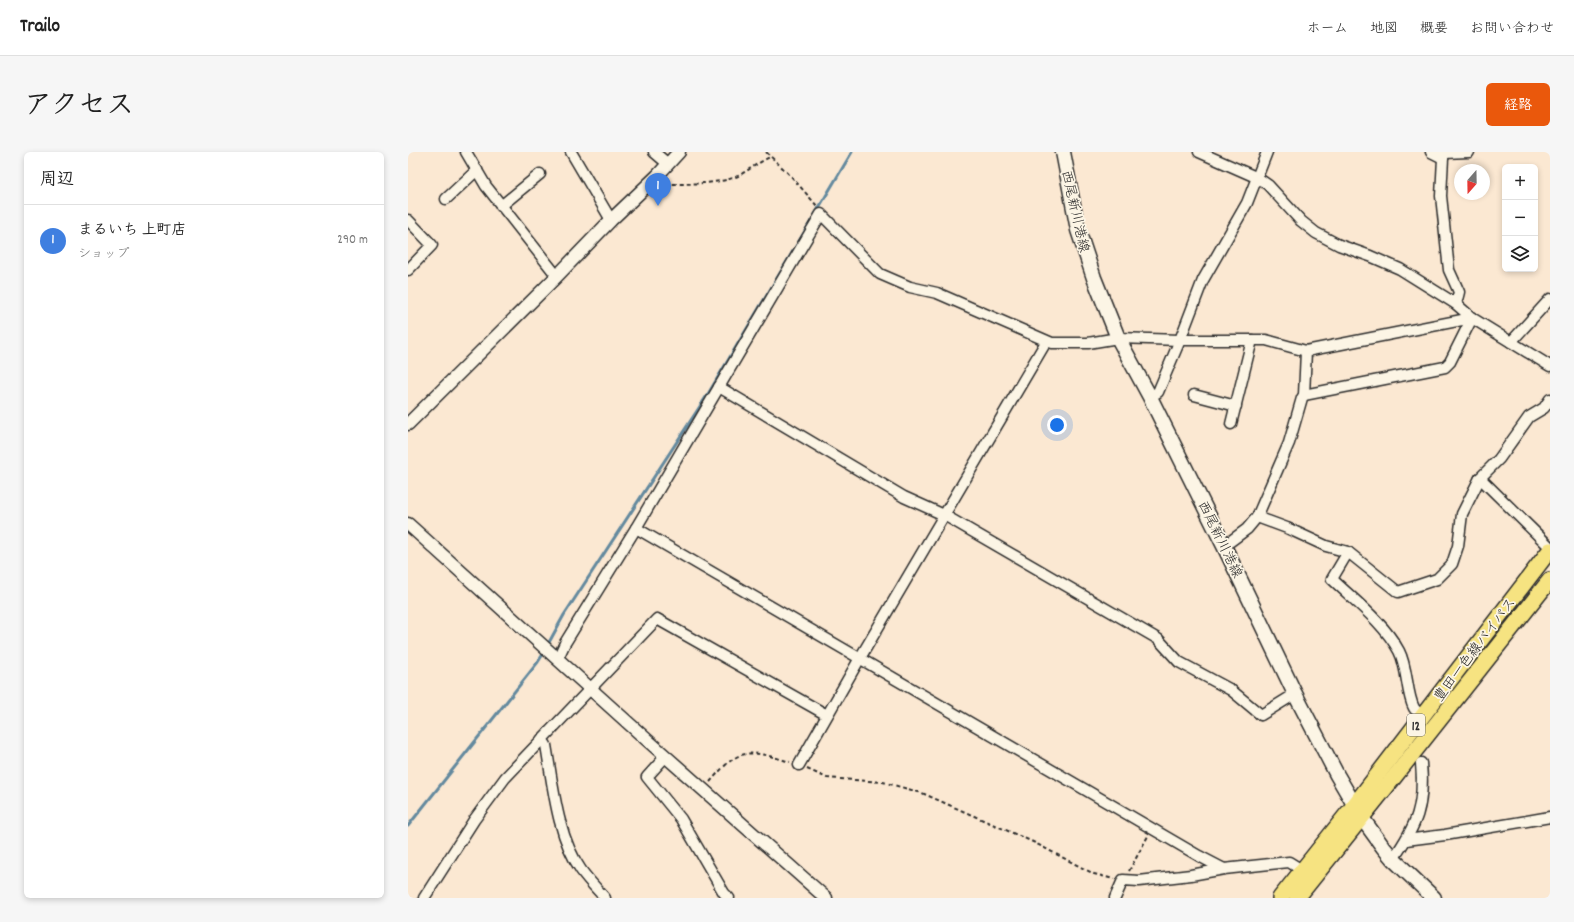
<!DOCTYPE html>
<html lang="ja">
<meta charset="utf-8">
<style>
:root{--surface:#fff;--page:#f6f6f6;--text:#222;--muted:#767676;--line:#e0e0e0;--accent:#ea580c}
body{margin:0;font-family:Dekko,"Klee One",sans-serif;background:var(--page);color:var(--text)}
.controls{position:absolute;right:12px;top:12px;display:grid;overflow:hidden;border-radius:6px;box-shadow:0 2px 6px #0003}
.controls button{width:36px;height:36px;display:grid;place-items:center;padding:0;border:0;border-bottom:1px solid var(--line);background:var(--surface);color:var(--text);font:20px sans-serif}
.compass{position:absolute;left:1046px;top:12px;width:36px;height:36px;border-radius:50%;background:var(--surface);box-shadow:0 2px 6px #0003;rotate:200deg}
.you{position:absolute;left:649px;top:273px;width:14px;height:14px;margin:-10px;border:3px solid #fff;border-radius:50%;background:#1a73e8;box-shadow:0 0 0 6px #1a73e833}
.badge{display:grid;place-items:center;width:26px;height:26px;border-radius:50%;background:var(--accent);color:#fff;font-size:13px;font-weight:700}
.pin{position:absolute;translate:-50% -33px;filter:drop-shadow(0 1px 2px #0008)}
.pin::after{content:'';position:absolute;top:21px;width:14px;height:12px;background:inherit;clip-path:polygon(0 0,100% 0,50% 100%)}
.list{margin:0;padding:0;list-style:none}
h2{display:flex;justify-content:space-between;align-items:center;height:52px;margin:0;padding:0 16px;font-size:17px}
h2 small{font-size:13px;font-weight:400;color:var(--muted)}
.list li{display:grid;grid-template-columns:26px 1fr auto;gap:12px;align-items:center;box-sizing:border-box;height:72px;padding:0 16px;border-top:1px solid var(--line)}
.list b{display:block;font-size:15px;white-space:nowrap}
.list p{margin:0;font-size:13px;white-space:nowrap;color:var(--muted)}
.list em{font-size:13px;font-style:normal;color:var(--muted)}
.icon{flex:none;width:22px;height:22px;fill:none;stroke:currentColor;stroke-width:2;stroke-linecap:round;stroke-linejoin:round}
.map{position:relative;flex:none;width:1142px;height:746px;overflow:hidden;border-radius:6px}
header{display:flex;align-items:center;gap:24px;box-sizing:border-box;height:56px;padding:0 20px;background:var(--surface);border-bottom:1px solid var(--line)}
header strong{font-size:19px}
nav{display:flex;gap:22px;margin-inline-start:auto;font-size:14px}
.intro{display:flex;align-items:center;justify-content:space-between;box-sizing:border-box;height:96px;padding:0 24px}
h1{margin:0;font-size:28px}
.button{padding:10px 18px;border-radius:6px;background:var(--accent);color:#fff;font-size:14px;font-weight:700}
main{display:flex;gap:24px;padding:0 24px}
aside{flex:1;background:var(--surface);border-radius:6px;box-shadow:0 2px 6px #0003}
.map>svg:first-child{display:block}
</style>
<header>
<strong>Trailo</strong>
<nav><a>ホーム</a><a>地図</a><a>概要</a><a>お問い合わせ</a></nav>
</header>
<div class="intro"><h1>アクセス</h1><a class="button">経路</a></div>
<main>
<aside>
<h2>周辺<small></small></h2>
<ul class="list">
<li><span class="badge" style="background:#3f7fe0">1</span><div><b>まるいち 上町店</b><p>ショップ</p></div><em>290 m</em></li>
</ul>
</aside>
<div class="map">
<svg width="1142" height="746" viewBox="0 0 1142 746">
<rect width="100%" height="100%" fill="#fbe8d2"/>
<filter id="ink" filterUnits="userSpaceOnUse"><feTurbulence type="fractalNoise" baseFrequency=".025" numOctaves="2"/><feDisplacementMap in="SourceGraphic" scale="8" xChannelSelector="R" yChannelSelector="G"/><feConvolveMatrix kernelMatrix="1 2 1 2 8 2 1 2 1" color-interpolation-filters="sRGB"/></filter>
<g filter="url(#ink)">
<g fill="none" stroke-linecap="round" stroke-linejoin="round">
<g stroke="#63899e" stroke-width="3">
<polyline points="139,494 156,463 300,242 444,0"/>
<polyline points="0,674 130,510 137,499"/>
</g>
<g stroke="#2b2b2b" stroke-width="13">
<g id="minor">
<polyline points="58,0 78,34 149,124"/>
<polyline points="163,0 203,68"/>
<polyline points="246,0 260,12"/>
<polyline points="791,0 850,26 860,33 893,69 908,81 931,93 962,104 992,117 1048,152 1064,166 1142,214"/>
<polyline points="1023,0 1035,6 1037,0"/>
<polyline points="1036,1 1061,0"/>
<polyline points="1035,6 1033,44 1041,118 1051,140 1048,152"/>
<polyline points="38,47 69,18"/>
<polyline points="93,54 132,22"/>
<polyline points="0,68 24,93 0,118"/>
<polyline points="1103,190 1142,147"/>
<polyline points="311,235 496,345 536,363 750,487 771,510 823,538 853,563 887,542"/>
<polyline points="786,243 828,254"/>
<polyline points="896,243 1037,215 1042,210 1064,166"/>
<polyline points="742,245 750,240 772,188 795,128 839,51 859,0"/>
<polyline points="823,272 844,188"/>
<polyline points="1072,326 1142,395"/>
<polyline points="849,365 879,376 918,394 940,400 990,440 1029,427 1044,412 1050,394 1054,362 1072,326 1091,307 1121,265 1136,256 1142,247"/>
<polyline points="228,376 791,704 816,717"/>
<polyline points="816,394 839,377 849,365 881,291 894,246 896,243 898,199"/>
<path d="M940,400l-16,27c23,22 52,44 67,72 9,17 7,42 15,57 2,3 6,6 9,9"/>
<polyline points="150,506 157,491 228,376 413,62 472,122 502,135 529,141 644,191 680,191 710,186 772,188 858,188 898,199 1064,166"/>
<path d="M134,587l4,6c7,40 11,91 35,125 7,10 16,19 24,28"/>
<polyline points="258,604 239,625 273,667 316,741 321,746"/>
<polyline points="391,613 452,506 638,190"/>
<polyline points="998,688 1037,683 1142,665"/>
<path d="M985,707c24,-34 32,-54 28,-96"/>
<polyline points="16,746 66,668 97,626 249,467 419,563"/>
<polyline points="707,746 715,728 731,729 783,723 816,717 881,710 894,718"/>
</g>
</g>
<g stroke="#2b2b2b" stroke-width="15">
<g id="tertiary">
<polyline points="0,272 149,124 203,68 249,24 271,0"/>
<polyline points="0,372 238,587 418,746"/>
</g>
</g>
<g stroke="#2b2b2b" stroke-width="17">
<polyline id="secondary" points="655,0 670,78 686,126 710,186 742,245 816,394 887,542 929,623 954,666 975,695 985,707 1026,746"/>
</g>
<g stroke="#2b2b2b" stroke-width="18">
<g id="primary">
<polyline points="872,746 947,652 1142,398"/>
<polyline points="889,746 987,624 1142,428"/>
</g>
</g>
<g stroke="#2b2b2b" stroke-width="2" stroke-dasharray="4 3" stroke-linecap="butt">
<polyline points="358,0 383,24 409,54"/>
<path d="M258,31l3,1c18,0 52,0 69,-8 11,-6 21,-14 32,-19"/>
<polyline points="399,617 419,626 475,630 514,641 625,690 686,722 706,727"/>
<path d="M302,630c8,-9 19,-23 31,-27 15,-5 35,3 49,7"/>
<polyline points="721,719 740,684"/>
</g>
<use href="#minor" stroke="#fcf5e5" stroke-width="10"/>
<use href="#tertiary" stroke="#fcf5e5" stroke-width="12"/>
<use href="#secondary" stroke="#fcf5e5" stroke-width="14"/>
<use href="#primary" stroke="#f6e381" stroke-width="15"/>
</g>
</g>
<g text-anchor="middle" stroke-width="3.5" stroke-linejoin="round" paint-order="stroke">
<rect fill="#fcf5e5" stroke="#6a6863" stroke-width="1" x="999" y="562" width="18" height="22" rx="3"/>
<g font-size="13" font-weight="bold" fill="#2b2b2b">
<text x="1008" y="578">12</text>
</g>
<g font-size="14" fill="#2b2b2b" stroke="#fcf5e5">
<text transform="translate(668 59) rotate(77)" y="5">西尾新川港線</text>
<text transform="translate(813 387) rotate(64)" y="5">西尾新川港線</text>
<text transform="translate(1066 497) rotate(-53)" y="5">豊田一色線バイパス</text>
</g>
</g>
</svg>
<div class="controls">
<button>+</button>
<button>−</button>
<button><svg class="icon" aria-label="layers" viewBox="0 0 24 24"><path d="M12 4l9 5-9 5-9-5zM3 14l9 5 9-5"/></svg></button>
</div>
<svg class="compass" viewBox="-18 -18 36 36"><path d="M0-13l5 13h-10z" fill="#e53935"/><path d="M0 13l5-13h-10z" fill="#767676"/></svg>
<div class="you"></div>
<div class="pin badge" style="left:250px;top:54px;background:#3f7fe0">1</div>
</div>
</main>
